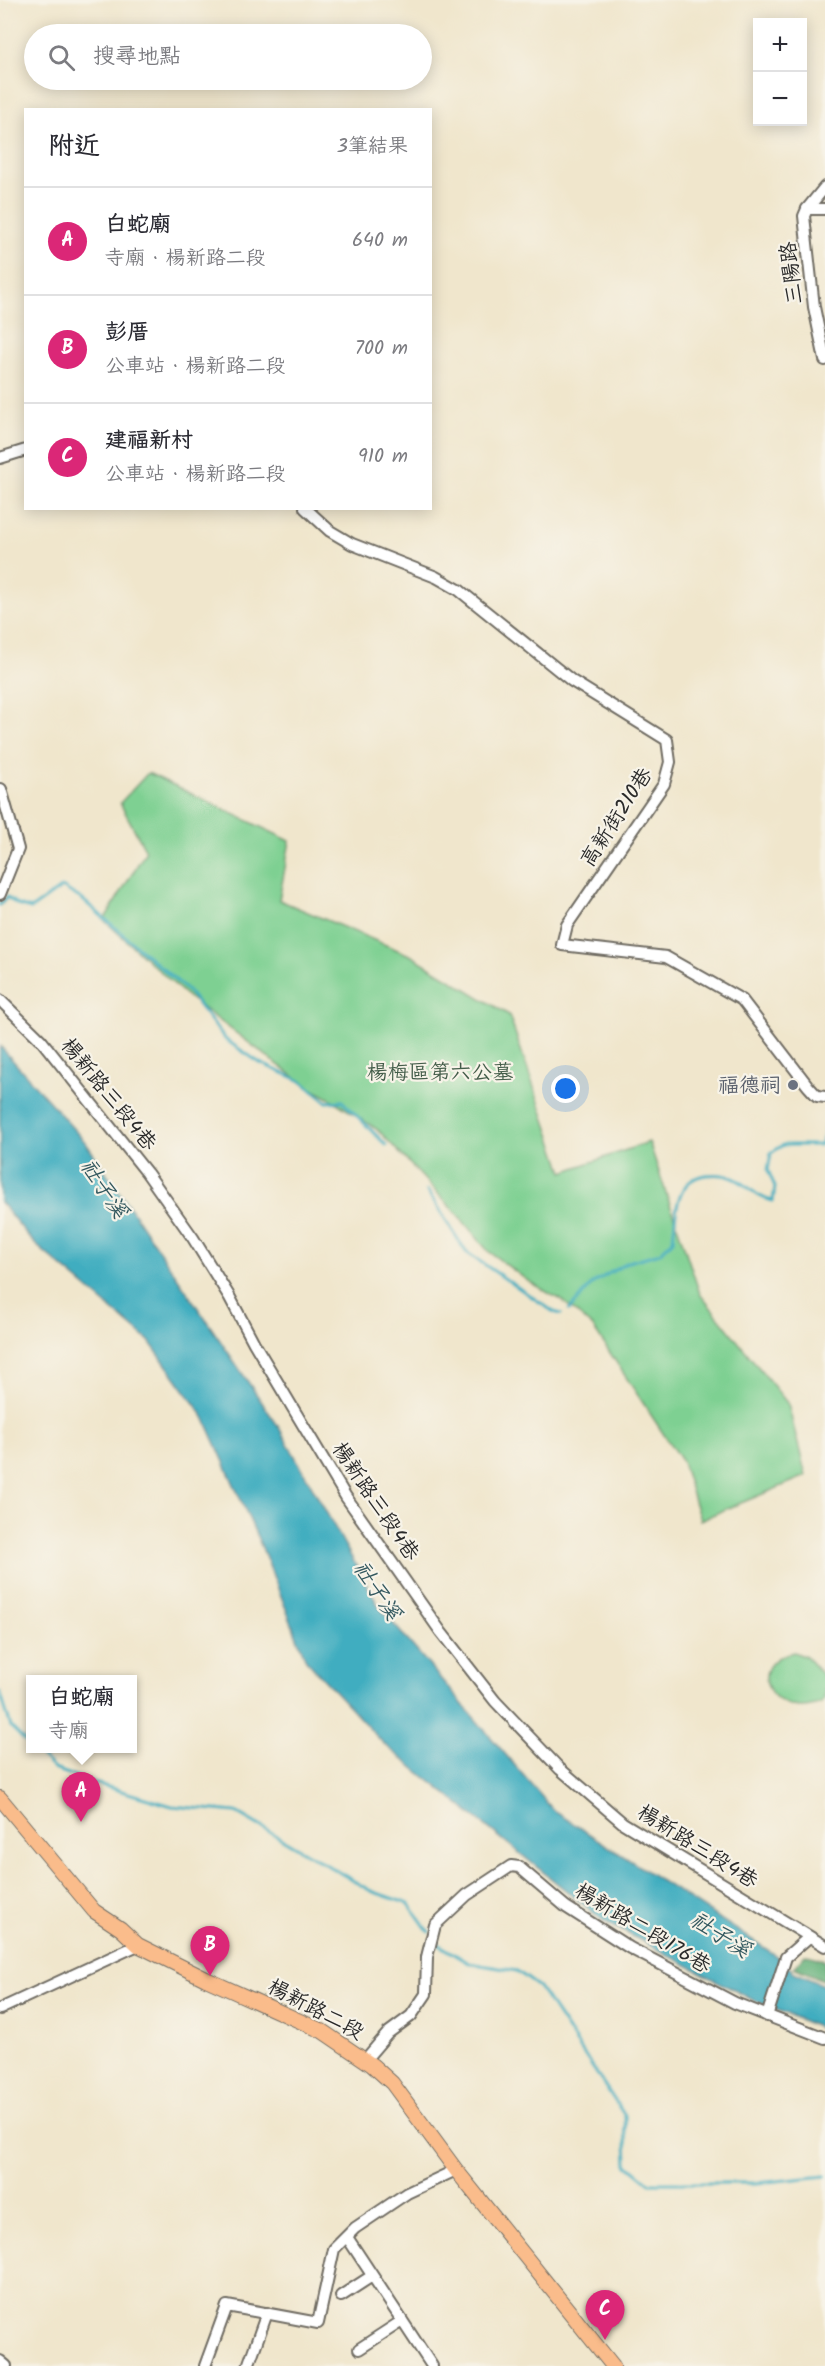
<!DOCTYPE html>
<html lang="zh-TW">
<meta charset="utf-8">
<style>
:root{--surface:#fff;--page:#f2f2f3;--text:#2b2b33;--muted:#7c7c81;--line:#e1e1e2;--accent:#db2777}
body{margin:0;font-family:Kalam,"LXGW WenKai TC",sans-serif;background:var(--page);color:var(--text)}
.controls{position:absolute;right:18px;top:18px;display:grid;overflow:hidden;border-radius:0px;box-shadow:0 3px 15px #0003}
.controls button{width:54px;height:54px;display:grid;place-items:center;padding:0;border:0;border-bottom:2px solid var(--line);background:var(--surface);color:var(--text);font:30px sans-serif}
.you{position:absolute;left:566px;top:1089px;width:21px;height:21px;margin:-15px;border:4px solid #fff;border-radius:50%;background:#1a73e8;box-shadow:0 0 0 9px #1a73e833}
.badge{display:grid;place-items:center;width:39px;height:39px;border-radius:50%;background:var(--accent);color:#fff;font-size:20px;font-weight:700}
.pin{position:absolute;translate:-50% -50px;filter:drop-shadow(0 2px 3px #0008)}
.pin::after{content:'';position:absolute;top:32px;width:21px;height:18px;background:inherit;clip-path:polygon(0 0,100% 0,50% 100%)}
.popup{position:absolute;left:26px;top:1675px;width:111px;height:78px;box-sizing:border-box;display:grid;place-content:center;border-radius:0px;background:var(--surface);filter:drop-shadow(0 2px 4px #0005);font-size:20px;white-space:nowrap;color:var(--muted)}
.popup b{font-size:22px;color:var(--text)}
.popup::after{content:'';position:absolute;left:50%;top:100%;margin-left:-12px;border:12px solid transparent;border-top-color:var(--surface)}
.list{margin:0;padding:0;list-style:none}
h2{display:flex;justify-content:space-between;align-items:center;height:78px;margin:0;padding:0 24px;font-size:26px}
h2 small{font-size:20px;font-weight:400;color:var(--muted)}
.list li{display:grid;grid-template-columns:39px 1fr auto;gap:18px;align-items:center;box-sizing:border-box;height:108px;padding:0 24px;border-top:2px solid var(--line)}
.list b{display:block;font-size:22px;white-space:nowrap}
.list p{margin:0;font-size:20px;white-space:nowrap;color:var(--muted)}
.list em{font-size:20px;font-style:normal;color:var(--muted)}
.icon{flex:none;width:33px;height:33px;fill:none;stroke:currentColor;stroke-width:2;stroke-linecap:round;stroke-linejoin:round}
.map{position:relative;flex:none;width:825px;height:2366px;overflow:hidden}
.search{position:absolute;background:var(--surface);box-shadow:0 3px 15px #0003;left:24px;top:24px;width:408px;height:66px;display:flex;align-items:center;gap:15px;box-sizing:border-box;padding:0 21px;border-radius:33px;color:var(--muted);font-size:22px}
.panel{position:absolute;background:var(--surface);box-shadow:0 3px 15px #0003;left:24px;top:108px;width:408px;height:402px;border-radius:0px}
.map>svg:first-child{display:block}
</style>
<div class="map">
<svg width="825" height="2366" viewBox="0 0 825 2366">
<rect width="100%" height="100%" fill="#f7f3e8"/>
<filter id="ink" filterUnits="userSpaceOnUse"><feTurbulence type="fractalNoise" baseFrequency=".0167" numOctaves="2"/><feDisplacementMap in="SourceGraphic" scale="12" xChannelSelector="R" yChannelSelector="G"/><feConvolveMatrix kernelMatrix="1 2 1 2 8 2 1 2 1" color-interpolation-filters="sRGB"/></filter>
<filter id="wash" filterUnits="userSpaceOnUse"><feTurbulence type="fractalNoise" baseFrequency=".008" numOctaves="4" result="noise"/><feDisplacementMap in="SourceGraphic" scale="24" xChannelSelector="R" yChannelSelector="G"/><feGaussianBlur stdDeviation="1.35" result="paint"/><feColorMatrix in="noise" values="0 0 0 0 0 0 0 0 0 0 0 0 0 0 0 0 0 1.4 0 .05"/><feComposite in="paint" operator="in"/></filter>
<g filter="url(#wash)">
<rect width="100%" height="100%" fill="#f0e6cc"/>
<g fill="#7ed092" stroke="#547e5e" stroke-width="1.5">
<polygon points="148,773 290,841 279,900 412,956 509,1015 563,1172 649,1142 700,1294 788,1404 806,1476 700,1520 682,1462 593,1327 564,1302 528,1281 488,1251 458,1215 378,1130 331,1099 308,1087 188,997 104,920 146,851 120,803"/>
<path d="M794,1652l12,5 19,20c0,7 0,17 -1,23 -3,5 -8,4 -13,6 -40,9 -69,-43 -17,-54z"/>
</g>
<polygon fill="#66b27c" stroke="#486e54" stroke-width="1.5" points="805,1954 825,1960 825,1981 794,1967"/>
<polygon fill="#41adc0" stroke="#366c76" stroke-width="1.5" points="0,1046 86,1143 278,1426 380,1608 554,1811 774,1954 794,1972 825,1986 825,2030 751,1999 604,1921 384,1744 306,1660 263,1550 204,1417 149,1341 35,1244 0,1202"/>
<g fill="none" stroke-linecap="round" stroke-linejoin="round">
<g stroke="#41adc0" stroke-width="3">
<polyline points="0,905 7,897 18,905 31,909 62,887 83,900 187,990 226,1040 260,1063 301,1081 327,1102 342,1101 386,1145"/>
<polyline points="427,1190 466,1252 554,1312 561,1314"/>
<path d="M569,1310l24,-27 35,-21 32,-9 13,-13c3,-25 1,-60 32,-65 9,-1 20,-1 28,3 16,6 20,19 40,23l2,-14 -7,-17 3,-17 12,-8h37l4,-8 1,-12"/>
<polyline points="0,1692 11,1727 30,1746"/>
<polyline points="33,1748 54,1769 98,1784 172,1806 236,1812 371,1891 409,1904 429,1932"/>
<polyline points="435,1939 438,1944 469,1963 517,1971 539,1987 625,2116 627,2164 650,2183 757,2183 825,2176"/>
</g>
</g>
</g>
<g filter="url(#ink)">
<g fill="none" stroke-linecap="round" stroke-linejoin="round">
<g stroke="#706c63" stroke-width="14">
<g id="minor">
<polyline points="825,187 807,209 804,216 814,307 825,360"/>
<polyline points="807,209 825,209"/>
<polyline points="0,458 26,450"/>
<polyline points="305,508 330,531 352,544 436,577 459,590 572,681 667,740 670,762 664,784 567,925 562,945 666,957 742,1000 808,1086 817,1096 825,1097"/>
<polyline points="0,894 18,849 1,789"/>
<polyline points="0,1000 41,1040 147,1173 193,1238 229,1296 254,1343 346,1497 441,1632 495,1701 560,1769 623,1823 825,1946"/>
<polyline points="0,2009 138,1945"/>
<polyline points="767,2016 786,1957 809,1937"/>
<polyline points="365,2060 388,2033 411,2016 426,1994 427,1957 435,1925 467,1895 511,1866 519,1867 566,1907 630,1948 735,2003 825,2038"/>
<polyline points="347,2237 432,2366"/>
<polyline points="341,2296 372,2276"/>
<polyline points="359,2349 402,2321"/>
<polyline points="0,2361 6,2366"/>
<polyline points="205,2366 227,2306 318,2323 334,2249 355,2228 407,2193 456,2170"/>
<polyline points="248,2366 267,2313"/>
</g>
</g>
<g stroke="#706c63" stroke-width="16">
<polyline id="major" points="0,1798 94,1911 121,1929 138,1945 206,1979 322,2031 372,2065 392,2083 456,2170 613,2366"/>
</g>
<use href="#minor" stroke="#fff" stroke-width="10"/>
<use href="#major" stroke="#fabc8b" stroke-width="14"/>
</g>
</g>
<circle fill="#6b7280" stroke="#f7f3e8" stroke-width="2" cx="793" cy="1085" r="6"/>
<g text-anchor="middle" stroke-width="4.5" stroke-linejoin="round" paint-order="stroke">
<g font-size="21" fill="#2b2b2b" stroke="#f7f3e8">
<text transform="translate(791 273) rotate(-97)" y="7">三陽路</text>
<text transform="translate(616 817) rotate(-57)" y="7">高新街210巷</text>
<text transform="translate(109 1094) rotate(51)" y="7">楊新路三段4巷</text>
<text transform="translate(376 1501) rotate(56)" y="7">楊新路三段4巷</text>
<text transform="translate(698 1846) rotate(32)" y="7">楊新路三段4巷</text>
<text transform="translate(643 1928) rotate(31)" y="7">楊新路二段176巷</text>
<text transform="translate(316 2009) rotate(28)" y="7">楊新路二段</text>
</g>
<g font-size="21" fill="#445d4a" stroke="#f7f3e8">
<text x="440" y="1079">楊梅區第六公墓</text>
</g>
<g font-size="21" fill="#5b616d" stroke="#f7f3e8" text-anchor="end">
<text x="781" y="1092">福德祠</text>
</g>
<g font-size="22" font-style="italic" fill="#33585f" stroke="#f7f3e8">
<text transform="translate(105 1188) rotate(56)" y="8">社子溪</text>
<text transform="translate(378 1590) rotate(56)" y="8">社子溪</text>
<text transform="translate(721 1934) rotate(32)" y="8">社子溪</text>
</g>
</g>
</svg>
<div class="controls">
<button>+</button>
<button>−</button>
</div>
<div class="you"></div>
<div class="pin badge" style="left:81px;top:1822px">A</div>
<div class="popup"><b>白蛇廟</b>寺廟</div>
<div class="pin badge" style="left:210px;top:1976px">B</div>
<div class="pin badge" style="left:605px;top:2340px">C</div>
<div class="search"><svg class="icon" aria-label="search" viewBox="0 0 24 24"><circle cx="10" cy="10" r="6"/><path d="M15 15l6 6"/></svg>搜尋地點</div>
<section class="panel">
<h2>附近<small>3筆結果</small></h2>
<ul class="list">
<li><span class="badge">A</span><div><b>白蛇廟</b><p>寺廟 · 楊新路二段</p></div><em>640 m</em></li>
<li><span class="badge">B</span><div><b>彭厝</b><p>公車站 · 楊新路二段</p></div><em>700 m</em></li>
<li><span class="badge">C</span><div><b>建福新村</b><p>公車站 · 楊新路二段</p></div><em>910 m</em></li>
</ul>
</section>
</div>
